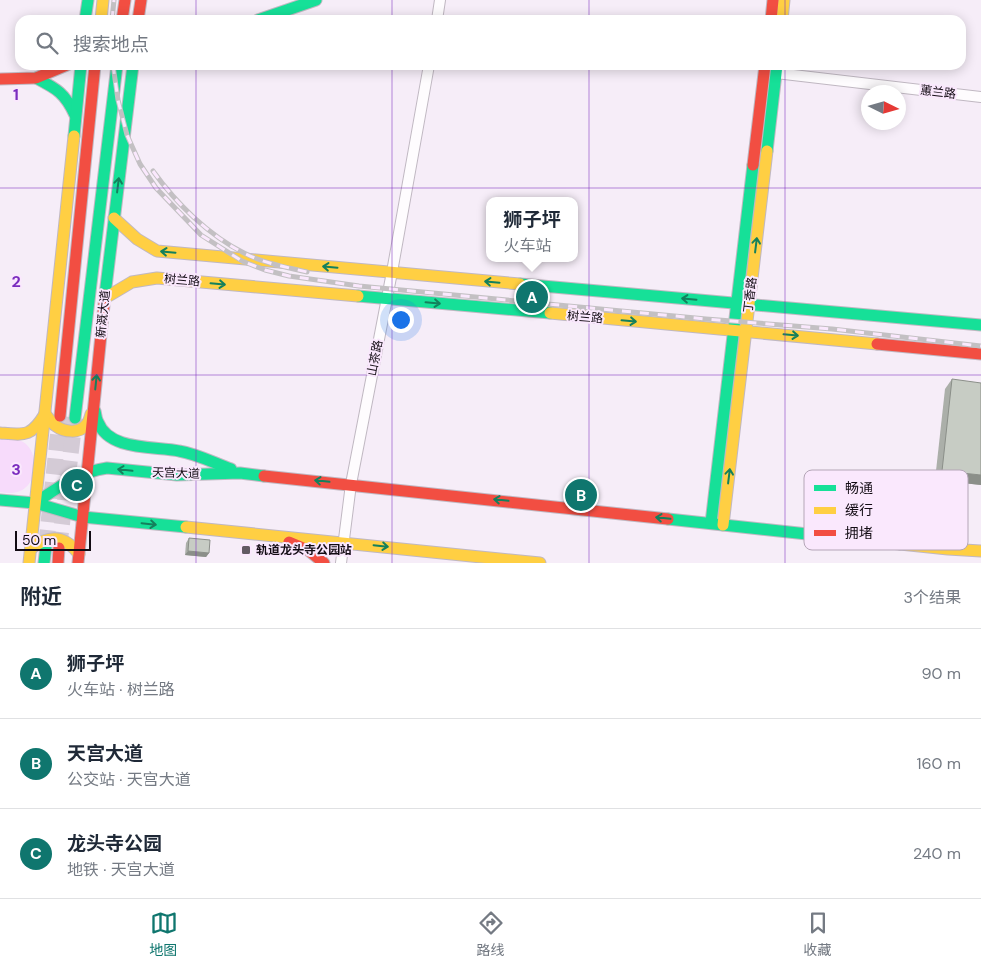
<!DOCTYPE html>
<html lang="zh">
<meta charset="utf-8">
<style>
:root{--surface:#fff;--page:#f2f2f3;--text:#1f2937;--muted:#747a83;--line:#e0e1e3;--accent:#0f766e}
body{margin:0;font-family:"DM Sans","Noto Sans SC",sans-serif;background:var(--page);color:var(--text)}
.compass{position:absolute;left:861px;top:85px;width:45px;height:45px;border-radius:50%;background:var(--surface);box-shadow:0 2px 12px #0003;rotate:95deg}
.scale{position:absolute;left:15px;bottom:12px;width:76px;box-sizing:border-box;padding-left:5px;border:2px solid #120b13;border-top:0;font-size:14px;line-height:18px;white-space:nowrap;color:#120b13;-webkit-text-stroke:4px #fae8fd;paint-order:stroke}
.you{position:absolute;left:400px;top:319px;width:18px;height:18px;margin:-12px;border:4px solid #fff;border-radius:50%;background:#1a73e8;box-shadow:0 0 0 8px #1a73e833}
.badge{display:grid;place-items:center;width:32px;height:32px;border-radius:50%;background:var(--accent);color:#fff;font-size:16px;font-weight:700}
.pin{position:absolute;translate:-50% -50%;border:2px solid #fff;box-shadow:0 1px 5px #0006}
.popup{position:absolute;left:486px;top:197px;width:92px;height:65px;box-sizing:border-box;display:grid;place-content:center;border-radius:10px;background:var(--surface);filter:drop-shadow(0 1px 4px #0005);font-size:16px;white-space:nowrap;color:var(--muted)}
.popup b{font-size:19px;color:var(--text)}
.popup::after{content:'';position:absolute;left:50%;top:100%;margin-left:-10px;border:10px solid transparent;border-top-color:var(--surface)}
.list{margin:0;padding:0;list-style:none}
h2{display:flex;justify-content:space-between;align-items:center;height:65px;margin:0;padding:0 20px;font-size:21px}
h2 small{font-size:16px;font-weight:400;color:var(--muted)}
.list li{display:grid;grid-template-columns:32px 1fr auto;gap:15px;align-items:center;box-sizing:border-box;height:90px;padding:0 20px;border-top:1px solid var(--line)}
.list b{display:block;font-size:19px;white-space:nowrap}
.list p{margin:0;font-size:16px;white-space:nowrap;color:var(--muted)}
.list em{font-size:16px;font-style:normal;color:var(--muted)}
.icon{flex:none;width:28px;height:28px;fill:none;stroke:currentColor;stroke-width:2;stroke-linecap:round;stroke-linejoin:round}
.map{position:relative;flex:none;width:981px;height:563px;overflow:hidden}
.search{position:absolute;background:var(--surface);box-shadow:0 2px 12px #0003;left:15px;right:15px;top:15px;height:55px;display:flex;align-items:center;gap:12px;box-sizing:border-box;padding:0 18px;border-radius:15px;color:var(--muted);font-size:19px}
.sheet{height:335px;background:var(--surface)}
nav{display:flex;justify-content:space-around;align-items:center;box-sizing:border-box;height:70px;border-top:1px solid var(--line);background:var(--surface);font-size:14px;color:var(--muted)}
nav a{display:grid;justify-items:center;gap:2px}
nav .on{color:var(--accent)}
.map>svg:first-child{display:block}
</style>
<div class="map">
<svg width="981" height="563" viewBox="0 0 981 563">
<rect width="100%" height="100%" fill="#f6edf8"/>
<path fill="#f7dbfb" d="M0,438c7,1 17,0 23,4 17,10 15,42 -3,49 -7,3 -13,2 -20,1z"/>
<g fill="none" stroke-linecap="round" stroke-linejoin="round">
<g stroke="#d4cbd6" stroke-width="16" stroke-dasharray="16 8" stroke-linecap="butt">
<polyline points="46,546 60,416"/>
<polyline points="59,548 75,418"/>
</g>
<g stroke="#c0b8c2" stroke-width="12">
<g id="street">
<polyline points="437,20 440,0"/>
<polyline points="776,73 981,97"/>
<polyline points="341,563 351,484 392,272 429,65"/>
</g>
</g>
<g stroke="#c0b8c2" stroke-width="13">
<g id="fast">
<polyline points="85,20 88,0"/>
<polyline points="258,20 316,0"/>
<path d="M36,78c21,11 29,15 39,37"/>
<polyline points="74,136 81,65"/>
<polyline points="767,151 777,65"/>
<path d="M520,284c154,14 308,26 461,41"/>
<polyline points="105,295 133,65"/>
<polyline points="358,296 550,313"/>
<path d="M95,411c1,4 1,8 3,11 11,29 56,24 81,29 18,3 35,12 52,18"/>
<polyline points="75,418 117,65"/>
<polyline points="0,500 35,503 83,517 186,527"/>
<path d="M35,503c24,-16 43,-31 72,-35l70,7 63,-2 24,3"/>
<polyline points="668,519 900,544"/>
<polyline points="711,523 753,165"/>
<polyline points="44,563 46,546"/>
</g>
</g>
<g stroke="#c0b8c2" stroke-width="13">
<g id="slow">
<polyline points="101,20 103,0"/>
<polyline points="782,20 784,0"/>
<polyline points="114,218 137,239 157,251 520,284"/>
<polyline points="105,298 132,282 157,278 358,296"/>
<polyline points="550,313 877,344"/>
<path d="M0,433c25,2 31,4 45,-19 4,4 6,9 11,12 8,6 23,8 30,-1 3,-3 4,-7 5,-11"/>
<polyline points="723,525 767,151"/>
<polyline points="186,527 540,563"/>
<polyline points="900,544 948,549 981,551"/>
<path d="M32,548c18,-14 33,-12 47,6"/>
<polyline points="29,563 74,136"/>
</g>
</g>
<g stroke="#c0b8c2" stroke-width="13">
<g id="jam">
<polyline points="122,20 125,0"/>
<polyline points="138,20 141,0"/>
<polyline points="771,20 773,0"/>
<polyline points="0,79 36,78 67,65"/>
<polyline points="753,165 765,65"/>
<polyline points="877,344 981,354"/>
<polyline points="60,416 95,65"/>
<polyline points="264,476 668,519"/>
<polyline points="289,542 308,550 324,563"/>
<polyline points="58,563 59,548"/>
<polyline points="78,563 105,295"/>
</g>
</g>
<use href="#street" stroke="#fefcfe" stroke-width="10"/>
<use href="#fast" stroke="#16e098" stroke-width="11"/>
<use href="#slow" stroke="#ffcf43" stroke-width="11"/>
<use href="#jam" stroke="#f24e42" stroke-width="11"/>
<g stroke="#c3c0c3" stroke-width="5">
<g id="rail">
<polyline points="112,20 114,0"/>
<polyline points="113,65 118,100 127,135 140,164 156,188 201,235 242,261 265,270 289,276 359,286 706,319 832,329 981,346"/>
<path d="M153,171c23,32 55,64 91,82 19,10 42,14 63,19"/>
</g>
</g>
<use href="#rail" stroke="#fae8fd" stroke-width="3" stroke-dasharray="9" stroke-linecap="butt"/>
</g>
<g fill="#abafa9">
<polygon points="952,379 981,485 935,480 945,389"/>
<polygon points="189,538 209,553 206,557 185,555 186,543"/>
</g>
<g fill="#8b8f89">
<polygon points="942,471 981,475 981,485 935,480"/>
<polygon points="188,551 209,553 206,557 185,555"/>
</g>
<g fill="#c7ccc4" stroke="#8b8f89">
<polygon points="952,379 981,383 981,475 942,471"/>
<polygon points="189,538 210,540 209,553 188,551"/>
</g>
<defs><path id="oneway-shaft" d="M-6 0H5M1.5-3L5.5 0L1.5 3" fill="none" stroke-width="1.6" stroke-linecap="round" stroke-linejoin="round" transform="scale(1.25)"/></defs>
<g stroke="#14805c">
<use href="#oneway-shaft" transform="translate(118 185) rotate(-83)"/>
<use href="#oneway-shaft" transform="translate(756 245) rotate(-83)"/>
<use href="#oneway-shaft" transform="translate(168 252) rotate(-175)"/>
<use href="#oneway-shaft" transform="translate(330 267) rotate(-175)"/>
<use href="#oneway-shaft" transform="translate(492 282) rotate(-175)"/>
<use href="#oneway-shaft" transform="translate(218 284) rotate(5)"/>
<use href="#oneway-shaft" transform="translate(689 299) rotate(-175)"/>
<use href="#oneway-shaft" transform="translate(433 303) rotate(5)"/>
<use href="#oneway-shaft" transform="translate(629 321) rotate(5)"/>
<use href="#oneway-shaft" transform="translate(791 335) rotate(5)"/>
<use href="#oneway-shaft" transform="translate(96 382) rotate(-84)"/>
<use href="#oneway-shaft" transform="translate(125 470) rotate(-174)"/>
<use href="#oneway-shaft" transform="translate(729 476) rotate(-83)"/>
<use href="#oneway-shaft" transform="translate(322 481) rotate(-174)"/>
<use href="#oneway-shaft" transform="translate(501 500) rotate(-174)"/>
<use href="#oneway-shaft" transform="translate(663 518) rotate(-174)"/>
<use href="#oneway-shaft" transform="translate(149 524) rotate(6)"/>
<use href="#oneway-shaft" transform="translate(381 546) rotate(6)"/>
</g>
<path fill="none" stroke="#7b2cbf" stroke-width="1" stroke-opacity="0.55" d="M196,0v20M392,0v20M589,0v20M785,0v20M196,65v498M392,65v498M589,65v498M785,65v498M0,188h981M0,375h981"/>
<rect fill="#625a63" stroke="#fae8fd" stroke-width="2" x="241" y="545" width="10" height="10" rx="2.5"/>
<g text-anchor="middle" stroke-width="4" stroke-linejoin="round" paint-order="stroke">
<g font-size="12" fill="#120b13" stroke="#fae8fd">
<text transform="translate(938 92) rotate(7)" y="4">蕙兰路</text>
<text transform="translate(182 280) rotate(5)" y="4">树兰路</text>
<text transform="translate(750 295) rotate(-83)" y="4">丁香路</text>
<text transform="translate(103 314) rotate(-84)" y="4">新溉大道</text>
<text transform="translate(585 317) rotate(5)" y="4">树兰路</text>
<text transform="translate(375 358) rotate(-79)" y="4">山茶路</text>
<text transform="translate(176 473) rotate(2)" y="4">天宫大道</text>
</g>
<g font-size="12" font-weight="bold" fill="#120b13" stroke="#fae8fd" text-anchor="start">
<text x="256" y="554">轨道龙头寺公园站</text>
</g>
</g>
<rect x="804" y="470" width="164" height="80" rx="8" fill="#fae8fd" stroke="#b4a6b7" stroke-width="1"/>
<rect x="814" y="485" width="22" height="6" fill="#16e098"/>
<rect x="814" y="507" width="22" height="7" fill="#ffcf43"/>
<rect x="814" y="530" width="22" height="6" fill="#f24e42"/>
<g font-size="14" fill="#120b13">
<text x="845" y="493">畅通</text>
<text x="845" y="515">缓行</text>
<text x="845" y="538">拥堵</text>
</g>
<g font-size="16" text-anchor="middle" font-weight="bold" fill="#7b2cbf" stroke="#fae8fd" stroke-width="4" stroke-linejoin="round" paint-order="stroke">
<text x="16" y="100">1</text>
<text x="16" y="287">2</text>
<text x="16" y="475">3</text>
</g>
</svg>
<svg class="compass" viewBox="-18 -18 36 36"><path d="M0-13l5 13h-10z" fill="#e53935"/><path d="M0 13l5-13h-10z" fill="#747a83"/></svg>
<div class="scale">50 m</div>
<div class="you"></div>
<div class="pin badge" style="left:532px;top:297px">A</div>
<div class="popup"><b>狮子坪</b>火车站</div>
<div class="pin badge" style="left:581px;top:495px">B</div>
<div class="pin badge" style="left:77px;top:485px">C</div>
<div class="search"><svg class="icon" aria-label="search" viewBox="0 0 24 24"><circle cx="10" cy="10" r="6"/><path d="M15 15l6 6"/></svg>搜索地点</div>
</div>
<section class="sheet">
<h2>附近<small>3个结果</small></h2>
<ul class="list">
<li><span class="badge">A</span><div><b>狮子坪</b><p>火车站 · 树兰路</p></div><em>90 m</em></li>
<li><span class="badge">B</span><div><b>天宫大道</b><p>公交站 · 天宫大道</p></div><em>160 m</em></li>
<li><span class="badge">C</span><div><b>龙头寺公园</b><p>地铁 · 天宫大道</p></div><em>240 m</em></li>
</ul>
</section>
<nav>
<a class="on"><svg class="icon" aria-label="map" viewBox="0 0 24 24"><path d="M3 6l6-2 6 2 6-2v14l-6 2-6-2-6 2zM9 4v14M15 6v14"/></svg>地图</a>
<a><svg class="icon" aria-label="directions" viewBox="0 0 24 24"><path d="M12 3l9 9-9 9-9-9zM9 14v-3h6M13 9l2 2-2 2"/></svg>路线</a>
<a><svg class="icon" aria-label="saved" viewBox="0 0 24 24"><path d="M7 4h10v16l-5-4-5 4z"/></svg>收藏</a>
</nav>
